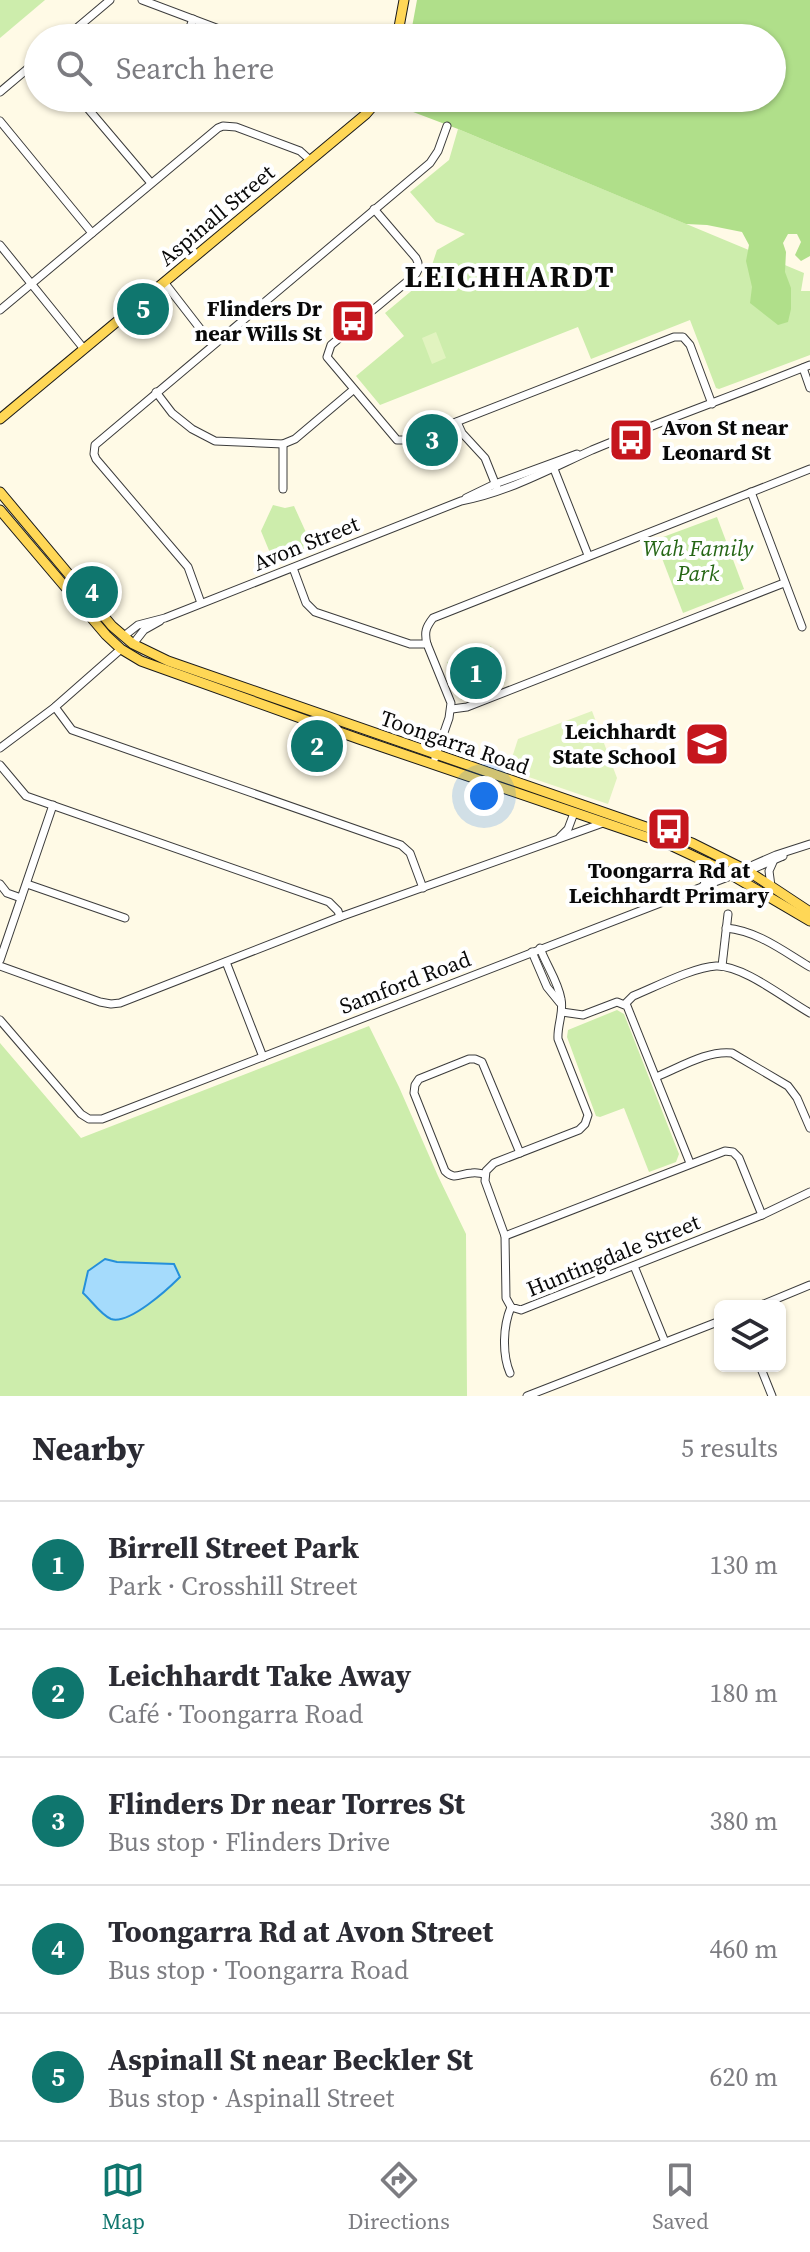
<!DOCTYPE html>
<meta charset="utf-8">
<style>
:root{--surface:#fff;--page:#f7f7f7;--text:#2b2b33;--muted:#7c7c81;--line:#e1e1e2;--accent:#0f766e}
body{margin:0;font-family:"Source Serif 4",serif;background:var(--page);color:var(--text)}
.controls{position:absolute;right:24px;bottom:24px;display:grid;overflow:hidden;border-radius:12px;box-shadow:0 2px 6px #0004}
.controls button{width:72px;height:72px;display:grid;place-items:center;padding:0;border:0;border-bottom:2px solid var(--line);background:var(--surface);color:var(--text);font:40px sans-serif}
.you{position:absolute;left:484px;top:796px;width:28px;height:28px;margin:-20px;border:6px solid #fff;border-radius:50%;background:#1a73e8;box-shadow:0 0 0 12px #1a73e833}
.badge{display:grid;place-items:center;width:52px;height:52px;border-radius:50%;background:var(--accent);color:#fff;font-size:26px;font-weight:700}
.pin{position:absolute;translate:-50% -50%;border:4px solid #fff;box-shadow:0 2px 8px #0006}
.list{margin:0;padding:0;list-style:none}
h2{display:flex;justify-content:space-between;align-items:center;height:104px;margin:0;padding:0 32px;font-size:34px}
h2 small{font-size:26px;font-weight:400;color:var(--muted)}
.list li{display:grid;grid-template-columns:52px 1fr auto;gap:24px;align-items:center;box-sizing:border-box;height:128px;padding:0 32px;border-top:2px solid var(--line)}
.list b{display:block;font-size:30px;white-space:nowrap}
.list p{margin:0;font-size:26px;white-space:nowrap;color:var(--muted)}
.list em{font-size:26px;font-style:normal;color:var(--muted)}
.icon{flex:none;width:44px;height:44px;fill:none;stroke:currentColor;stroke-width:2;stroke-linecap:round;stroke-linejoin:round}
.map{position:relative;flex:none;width:810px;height:1396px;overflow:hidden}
.search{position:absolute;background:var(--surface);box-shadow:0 2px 6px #0004;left:24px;right:24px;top:24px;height:88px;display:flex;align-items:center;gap:20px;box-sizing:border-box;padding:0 28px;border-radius:44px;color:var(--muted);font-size:30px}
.sheet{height:744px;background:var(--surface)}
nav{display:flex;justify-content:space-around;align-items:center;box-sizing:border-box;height:112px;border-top:2px solid var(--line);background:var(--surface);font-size:22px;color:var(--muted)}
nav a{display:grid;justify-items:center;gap:4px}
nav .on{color:var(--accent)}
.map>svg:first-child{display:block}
</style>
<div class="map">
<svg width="810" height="1396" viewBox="0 0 810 1396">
<rect width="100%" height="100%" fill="#fffae6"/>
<g fill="#cdedac">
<polygon points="0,0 45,0 0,38"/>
<polygon points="458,129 804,273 801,291 810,291 810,355 719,389 716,388 690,320 591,359 578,327 380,405 356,376 404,336 385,313 428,277 437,250 465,234 436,222 410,192 449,160"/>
<polygon points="273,505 285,508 294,506 314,550 275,565 261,531"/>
<polygon points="717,517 744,589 683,613 655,540"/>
<polygon points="491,646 505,683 461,700 447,662"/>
<polygon points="617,1010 624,1014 679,1154 676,1162 649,1172 624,1108 600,1117 596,1116 567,1037 568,1030"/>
<polygon points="369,1026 399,1087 438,1176 466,1234 467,1396 0,1396 0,1043 81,1138"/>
</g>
<polygon fill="#b0df8a" points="417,0 810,0 810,256 801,261 795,255 801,242 797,234 788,234 783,243 786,252 785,272 791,288 791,309 788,322 778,325 750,303 752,287 746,261 749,245 742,232 707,225 686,224 458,129 392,104 394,98 772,98 772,38 410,38"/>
<g fill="#e1f3bf">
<polygon points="436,332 446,358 432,364 422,338"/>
<polygon points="592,711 617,778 608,804 508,770 518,739"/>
</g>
<path fill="#a5dbfc" stroke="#2590da" stroke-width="2" d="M105,1259l12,3 57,2 6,13c-12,12 -51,48 -69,42 -10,-4 -20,-19 -28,-26l5,-22z"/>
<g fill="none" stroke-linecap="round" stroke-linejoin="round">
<g stroke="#3c3c3c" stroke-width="9">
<g id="minor">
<polyline points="142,0 243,38"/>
<polyline points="65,38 110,0"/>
<polyline points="186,38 193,19"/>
<polyline points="0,92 38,60"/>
<polyline points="79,98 151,183"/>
<polyline points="0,121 92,233"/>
<path d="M374,209l42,49c4,7 3,12 -1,17l-84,70 -4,12 70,83h13l264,-103h9l7,8 22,59"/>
<polyline points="0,245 84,349"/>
<polyline points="164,282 212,344"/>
<polyline points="0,310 218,128 223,126 236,127 300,151 310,160"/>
<polyline points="803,368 810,388"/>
<polyline points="156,392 172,413 192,429 215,441 283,444 295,439 353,390"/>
<polyline points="457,422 462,433 485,458 497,488"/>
<polyline points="552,464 588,555"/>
<polyline points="283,489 283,444"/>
<polyline points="751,492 802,627"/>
<polyline points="466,498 495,484 577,454"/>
<polyline points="293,568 306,603 315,612 410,644 427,644 451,703 449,718 435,758"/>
<polyline points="201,603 188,567 96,459 94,454 95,445 430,163 438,151 447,126"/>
<path d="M124,636l14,-11 27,-7 296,-117c45,-8 89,-32 131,-51 72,-30 146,-56 218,-85"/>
<polyline points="133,644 144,630 160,621"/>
<path d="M427,644c-3,-12 -1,-17 6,-26l377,-149"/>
<polyline points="55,707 72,730 401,845 410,853 423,888"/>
<polyline points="452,709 467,707 784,583"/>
<polyline points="0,748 55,707 121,649"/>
<polyline points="0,765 26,796 329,902 338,911 340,917"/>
<polyline points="560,837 568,829 574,813"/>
<polyline points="744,869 776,855 810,844"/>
<polyline points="748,871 783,856"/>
<polyline points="0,884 7,893 21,898"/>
<polyline points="27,884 125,918"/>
<polyline points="771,886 769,871 773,862"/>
<polyline points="703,887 707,877 708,862"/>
<path d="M726,928c32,3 57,23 84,39"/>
<path d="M540,948c6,17 18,33 21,51 3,14 -4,26 -3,40l30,76 -3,9 -6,6 -85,33 -8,8 -1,10 20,55 1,62 5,9 10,3 10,-4 231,-91 48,-23"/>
<polyline points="532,952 547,987 560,1003"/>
<polyline points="0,960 53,805"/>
<polyline points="226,962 263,1057"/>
<polyline points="0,966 100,1002 111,1004 120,1003 340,917 603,823"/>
<polyline points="722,966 728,914"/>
<path d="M625,1004l8,-8c22,-9 61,-29 83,-30 27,-1 69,33 94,47"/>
<polyline points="562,1012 583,1015 617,1002 627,1006 690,1163"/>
<polyline points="0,1020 81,1114 89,1119 102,1119 733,875"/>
<path d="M656,1077c23,-9 51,-27 76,-24l56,33 9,12 13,30"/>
<path d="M485,1174c-4,0 -8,-2 -13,-1 -12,0 -17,8 -27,-2l-31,-78 1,-8 4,-6 50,-20h6l7,3 38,91"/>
<polyline points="505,1236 725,1151 733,1152 739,1158 762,1215"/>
<polyline points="634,1266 665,1342"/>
<polyline points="759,1306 810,1285"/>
<polyline points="760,1366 772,1396"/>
<path d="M510,1373c-8,-19 -7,-47 1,-66"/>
<polyline points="527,1396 720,1321"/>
</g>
</g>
<g stroke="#1a1a1a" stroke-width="11">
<g id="major">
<polyline points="397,38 404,0"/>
<polyline points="0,419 366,114 380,98"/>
<polyline points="0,492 112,626 133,644 168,661 692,843 748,871 810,912"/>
<polyline points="0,510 106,635 121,649 141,661 359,739 670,845 723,870 810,921"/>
</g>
</g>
<use href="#minor" stroke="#fff" stroke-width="7"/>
<use href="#major" stroke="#ffd756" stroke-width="9"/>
</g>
<defs>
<g id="bus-square" transform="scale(2.3)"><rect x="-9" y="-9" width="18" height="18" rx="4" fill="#c5161d" stroke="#fff"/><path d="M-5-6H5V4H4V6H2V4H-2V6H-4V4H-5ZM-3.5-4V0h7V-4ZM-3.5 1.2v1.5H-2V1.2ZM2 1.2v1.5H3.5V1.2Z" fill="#fff"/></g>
<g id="school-square" transform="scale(2.3)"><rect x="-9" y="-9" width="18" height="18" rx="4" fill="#c5161d" stroke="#fff"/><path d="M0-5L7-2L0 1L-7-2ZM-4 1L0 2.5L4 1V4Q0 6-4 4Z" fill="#fff"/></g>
</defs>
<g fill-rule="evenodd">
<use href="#bus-square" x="353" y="321"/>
<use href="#bus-square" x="631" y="440"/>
<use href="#school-square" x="707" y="744"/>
<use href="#bus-square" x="669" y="829"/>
</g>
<g text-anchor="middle" stroke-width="8" stroke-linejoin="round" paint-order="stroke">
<g font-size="22" fill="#090909" stroke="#fff">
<text transform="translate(216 215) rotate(-40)" y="8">Aspinall Street</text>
<text transform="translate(306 543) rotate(-22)" y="8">Avon Street</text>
<text transform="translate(455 742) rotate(19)" y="8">Toongarra Road</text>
<text transform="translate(405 982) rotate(-21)" y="8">Samford Road</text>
<text transform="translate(613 1255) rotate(-22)" y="8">Huntingdale Street</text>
</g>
<g font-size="22" font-weight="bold" fill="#090909" stroke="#fff" text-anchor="end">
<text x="322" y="316">Flinders Dr<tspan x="322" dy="25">near Wills St</tspan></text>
<text x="662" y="435" text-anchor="start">Avon St near<tspan x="662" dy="25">Leonard St</tspan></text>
<text x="676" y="739">Leichhardt<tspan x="676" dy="25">State School</tspan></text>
<text x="669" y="878" text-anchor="middle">Toongarra Rd at<tspan x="669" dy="25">Leichhardt Primary</tspan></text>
</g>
<g font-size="22" font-style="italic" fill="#256615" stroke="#fff">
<text x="698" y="556">Wah Family<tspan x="698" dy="25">Park</tspan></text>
</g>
<g font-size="30" font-weight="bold" letter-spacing="2" fill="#090909" stroke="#fff">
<text x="510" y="287">LEICHHARDT</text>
</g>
</g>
</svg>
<div class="controls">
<button><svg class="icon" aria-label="layers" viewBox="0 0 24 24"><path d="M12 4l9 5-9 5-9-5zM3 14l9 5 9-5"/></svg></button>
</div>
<div class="you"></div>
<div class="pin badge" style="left:476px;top:673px">1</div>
<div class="pin badge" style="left:317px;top:746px">2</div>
<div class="pin badge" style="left:432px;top:440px">3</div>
<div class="pin badge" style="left:92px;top:592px">4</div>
<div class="pin badge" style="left:143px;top:309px">5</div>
<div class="search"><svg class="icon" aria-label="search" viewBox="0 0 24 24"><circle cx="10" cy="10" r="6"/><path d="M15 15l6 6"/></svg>Search here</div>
</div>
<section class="sheet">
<h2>Nearby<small>5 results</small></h2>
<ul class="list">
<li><span class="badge">1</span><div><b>Birrell Street Park</b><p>Park · Crosshill Street</p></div><em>130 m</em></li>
<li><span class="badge">2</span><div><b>Leichhardt Take Away</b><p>Café · Toongarra Road</p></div><em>180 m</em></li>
<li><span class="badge">3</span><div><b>Flinders Dr near Torres St</b><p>Bus stop · Flinders Drive</p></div><em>380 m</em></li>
<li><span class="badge">4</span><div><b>Toongarra Rd at Avon Street</b><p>Bus stop · Toongarra Road</p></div><em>460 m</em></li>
<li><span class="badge">5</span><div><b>Aspinall St near Beckler St</b><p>Bus stop · Aspinall Street</p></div><em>620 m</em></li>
</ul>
</section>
<nav>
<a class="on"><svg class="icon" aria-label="map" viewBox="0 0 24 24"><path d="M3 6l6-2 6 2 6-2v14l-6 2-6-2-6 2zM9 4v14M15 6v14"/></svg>Map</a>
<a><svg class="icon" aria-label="directions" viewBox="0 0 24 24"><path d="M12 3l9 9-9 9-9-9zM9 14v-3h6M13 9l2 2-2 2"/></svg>Directions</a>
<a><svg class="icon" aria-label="saved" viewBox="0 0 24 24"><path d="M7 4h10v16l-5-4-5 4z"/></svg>Saved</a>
</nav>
